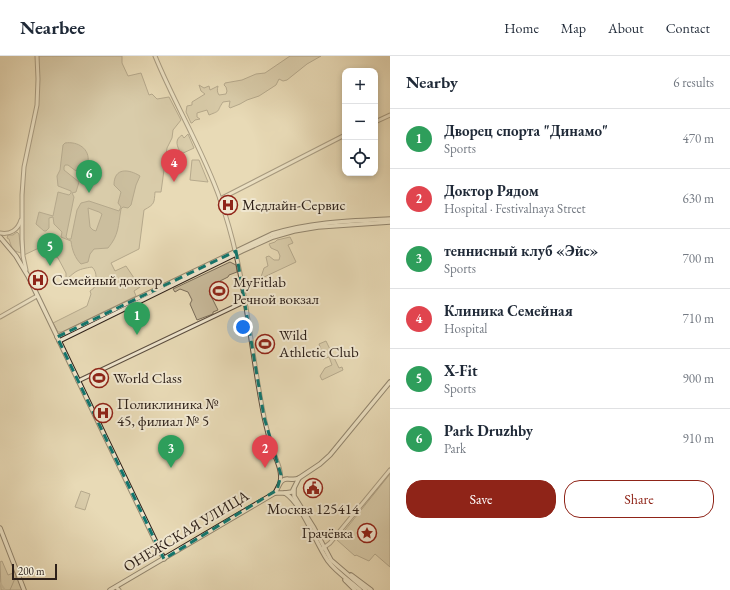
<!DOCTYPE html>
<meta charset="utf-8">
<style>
:root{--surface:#fff;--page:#f2f2f3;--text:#1f2937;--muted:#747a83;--line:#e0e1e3;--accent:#8f2418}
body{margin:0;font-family:"EB Garamond",serif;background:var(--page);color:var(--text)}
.controls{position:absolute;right:12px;top:12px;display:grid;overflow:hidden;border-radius:8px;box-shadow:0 2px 6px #0003}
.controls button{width:36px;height:36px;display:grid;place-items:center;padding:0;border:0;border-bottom:1px solid var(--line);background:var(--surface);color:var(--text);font:20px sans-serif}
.scale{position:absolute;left:12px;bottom:10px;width:45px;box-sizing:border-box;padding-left:4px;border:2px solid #2d2019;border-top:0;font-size:11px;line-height:14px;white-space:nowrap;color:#2d2019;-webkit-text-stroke:3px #f0e7d0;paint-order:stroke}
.you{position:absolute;left:243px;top:271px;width:14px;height:14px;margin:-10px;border:3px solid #fff;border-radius:50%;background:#1a73e8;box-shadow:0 0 0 6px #1a73e833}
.badge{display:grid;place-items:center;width:26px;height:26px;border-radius:50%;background:var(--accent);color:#fff;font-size:13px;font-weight:700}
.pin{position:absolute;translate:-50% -33px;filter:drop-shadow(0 1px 2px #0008)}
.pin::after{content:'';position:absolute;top:21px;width:14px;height:12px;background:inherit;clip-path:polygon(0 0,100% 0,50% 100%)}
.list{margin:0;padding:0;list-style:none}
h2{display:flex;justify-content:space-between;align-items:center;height:52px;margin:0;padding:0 16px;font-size:17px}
h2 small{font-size:13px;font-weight:400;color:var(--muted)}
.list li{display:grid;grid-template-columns:26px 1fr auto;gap:12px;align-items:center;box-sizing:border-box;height:60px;padding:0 16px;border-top:1px solid var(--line)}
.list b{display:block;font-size:15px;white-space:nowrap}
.list p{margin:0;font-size:13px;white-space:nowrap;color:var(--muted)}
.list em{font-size:13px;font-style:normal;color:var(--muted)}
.actions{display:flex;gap:8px;padding:12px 16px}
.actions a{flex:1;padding:9px 0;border:1px solid var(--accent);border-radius:16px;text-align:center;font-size:14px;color:var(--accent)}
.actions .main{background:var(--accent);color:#fff}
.icon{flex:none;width:22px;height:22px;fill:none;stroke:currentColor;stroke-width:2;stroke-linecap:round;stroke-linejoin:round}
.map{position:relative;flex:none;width:390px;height:534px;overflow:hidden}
header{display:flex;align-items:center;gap:24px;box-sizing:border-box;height:56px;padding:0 20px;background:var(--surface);border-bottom:1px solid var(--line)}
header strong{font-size:19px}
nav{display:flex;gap:22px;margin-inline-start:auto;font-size:14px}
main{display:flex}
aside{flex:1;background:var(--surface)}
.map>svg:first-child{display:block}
</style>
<header>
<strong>Nearbee</strong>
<nav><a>Home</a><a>Map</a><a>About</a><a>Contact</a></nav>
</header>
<main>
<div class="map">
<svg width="390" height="534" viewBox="0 0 390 534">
<rect width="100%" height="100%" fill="#e8dab6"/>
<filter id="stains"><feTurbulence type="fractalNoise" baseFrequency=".005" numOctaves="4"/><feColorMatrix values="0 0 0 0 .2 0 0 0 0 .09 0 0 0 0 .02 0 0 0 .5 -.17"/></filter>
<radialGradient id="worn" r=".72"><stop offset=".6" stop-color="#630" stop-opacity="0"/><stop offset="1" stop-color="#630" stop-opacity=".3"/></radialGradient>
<g fill="#c8ba9b" stroke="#7a6d5a">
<path d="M38,0h84v7l6,13 13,-3 8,22 3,-1 5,5 12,-2 12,23 -8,10 -1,8 -5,10 -6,44h-6c-1,11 0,12 -11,18l-5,39 -28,14 4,8 11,-5 14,21 -6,4 2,5 -74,36h-4l-5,-9 34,-17 4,-12 -1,-3 4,-3c2,-8 4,-15 -2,-21 -6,1 -13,2 -18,6 -3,2 -4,4 -8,6v-6l-8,-15 -17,-11 -17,8 -1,-47 2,-41 13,-61z"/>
<path d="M290,0h31l-14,8 -20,16 -4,1 -4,-2 -3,6 -17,11 -12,4 -7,4 -10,4 -1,-1 1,-6 -7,1c-7,10 -1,8 -14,13l-2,-5 -10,3v4l3,2 -5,1 -3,3h-1l-5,-11 1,-6 5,-1v-3l13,-8 -4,-3 -2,-6 5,3 5,-2 1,4 8,-4c-1,4 -1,6 1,9l7,-1 1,-3 -1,-4 -2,-2 1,-2 17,-3 14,-6 9,-1z"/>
<path d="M188,78l6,14 -13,6c-4,-8 -7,-14 1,-19l2,3z"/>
<polygon points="192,104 199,104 208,126 190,124"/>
<path d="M17,176l2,2 2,19c-9,-2 -10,-7 -12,-14l-2,-1 1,-3h5z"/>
<polygon points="290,181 293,187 288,189 296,206 262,222 264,229 254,230 261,221 264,212 268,210 266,201 269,200 274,204 279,204 280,200 278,195 271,192 269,188 275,186 277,184"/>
<polygon points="230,206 236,209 237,216 229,219 228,221 220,225 221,227 215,230 217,233 210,238 218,254 213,256 213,258 197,264 190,248 192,244 188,236 180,233 175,236 173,233"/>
<polygon points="326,285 339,312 342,311 343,314 322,324 320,320 325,312 332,309 329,301 323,303 321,299 314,302 313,298 317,299 322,296 319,288"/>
<polygon points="390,418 390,511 375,498 369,505 356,499 355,500 337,484"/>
<polygon points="81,435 90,438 85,454 75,451"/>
<polygon points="2,505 8,519 16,516 23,534 1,534 0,506"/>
</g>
<path fill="#a89b81" stroke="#776a57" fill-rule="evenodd" d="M65,87c13,-2 25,6 23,19l-12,9 -8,-6h-3l-1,2v3l15,12 -3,10 -4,1 2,4 -8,40 2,2h3l6,-29 4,-7 8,-2 30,10 2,-4 -3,-4 3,-11 -7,-7c0,-18 15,-16 26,-9l-4,9 -5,20 -3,3 -5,-1 -2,2c-3,17 -2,26 -13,39l-14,1 -4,5 -2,8 -7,2c-6,-6 -9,-14 -10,-23l-10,-4 1,-5 -8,-8 -1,-7 -4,1v10l-3,3h-2l-8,-7 3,-12 14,4 5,-24 11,3 2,-2v-2l-13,-5 -1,-10 3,-6 3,-25zM88,152l11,4 3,2 -6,17 -3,-1 -3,-3z"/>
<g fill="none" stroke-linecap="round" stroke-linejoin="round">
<polyline stroke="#776a57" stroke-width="1" points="10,534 16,520"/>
<polyline stroke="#a89b81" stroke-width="2" points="0,527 5,534"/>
<g stroke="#5c4e40" stroke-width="5">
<g id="tertiary">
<path d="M155,0c20,49 48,94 65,143 25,69 29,142 43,213 2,11 5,22 8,33 3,11 12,25 9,37"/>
<polyline points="375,66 390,59"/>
<polyline points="220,143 345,79"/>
<path d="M0,177c10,2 18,-3 21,-13"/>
<polyline points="26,214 23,200 22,183 22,139 24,111 37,49 38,23 37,0"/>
<polyline points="0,261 37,240"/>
<polyline points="78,325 246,245"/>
<polyline points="322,493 330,487 390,414"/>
<polyline points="116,531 119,534"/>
</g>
</g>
<g stroke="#2d2019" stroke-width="5.5">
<g id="secondary">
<polyline points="0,181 16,200 28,220 164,503"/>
<path d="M57,281l215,-103c39,-12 78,-13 118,-15"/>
<polyline points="59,285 242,195 273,181 294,175 318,171 390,166"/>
<polyline points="294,433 294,440 314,472 331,504 366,534"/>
<path d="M275,437c4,-6 5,-15 13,-14 5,0 7,1 11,-1l21,-14 10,-9 60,-73"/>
<path d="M285,437c18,12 30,49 43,68 8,11 22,20 32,29"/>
<polyline points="285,437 292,436 299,422"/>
<polyline points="0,472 24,534"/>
<polyline points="351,519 371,534"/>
<polyline points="345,524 355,534"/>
<polyline points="110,534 275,437 284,437"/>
</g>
</g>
<use href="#tertiary" stroke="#f0e7d0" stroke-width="3"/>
<use href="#secondary" stroke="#f0e7d0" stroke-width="3.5"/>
</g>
<path d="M0 0H390V534H0ZM236,195l28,166 17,58 -4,15 -113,69 -107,-222z" fill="#e8dab6" fill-opacity=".55" fill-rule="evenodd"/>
<path fill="none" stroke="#0f766e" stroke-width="3" stroke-dasharray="8 5" stroke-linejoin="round" d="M236,195l28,166 17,58 -4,15 -113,69 -107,-222z"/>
<defs>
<g id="hospital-ring" transform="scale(1)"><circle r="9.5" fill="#f0e7d0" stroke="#8f2418" stroke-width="1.5"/><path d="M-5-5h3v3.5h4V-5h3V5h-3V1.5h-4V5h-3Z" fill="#8f2418"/></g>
<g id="stadium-ring" transform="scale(1)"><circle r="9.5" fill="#f0e7d0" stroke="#8f2418" stroke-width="1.5"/><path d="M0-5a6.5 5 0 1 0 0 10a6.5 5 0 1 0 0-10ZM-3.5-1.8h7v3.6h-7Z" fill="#8f2418"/></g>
<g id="civic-ring" transform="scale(1)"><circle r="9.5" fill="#f0e7d0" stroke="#8f2418" stroke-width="1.5"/><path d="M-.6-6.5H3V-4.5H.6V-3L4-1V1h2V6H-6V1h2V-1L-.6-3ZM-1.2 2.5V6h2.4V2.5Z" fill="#8f2418"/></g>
<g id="sight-ring" transform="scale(1)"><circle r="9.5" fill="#f0e7d0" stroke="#8f2418" stroke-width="1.5"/><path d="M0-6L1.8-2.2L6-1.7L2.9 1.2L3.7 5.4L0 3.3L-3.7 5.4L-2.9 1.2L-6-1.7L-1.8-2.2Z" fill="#8f2418"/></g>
</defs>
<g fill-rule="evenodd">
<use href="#hospital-ring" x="228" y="149"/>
<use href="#hospital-ring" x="38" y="224"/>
<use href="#stadium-ring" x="219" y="235"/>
<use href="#stadium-ring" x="265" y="288"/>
<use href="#stadium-ring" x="99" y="322"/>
<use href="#hospital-ring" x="103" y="357"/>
<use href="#civic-ring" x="313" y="432"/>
<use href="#sight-ring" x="367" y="477"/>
</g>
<g text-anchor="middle" stroke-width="4" stroke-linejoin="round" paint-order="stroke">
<g font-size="15" fill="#2d2019" stroke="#f0e7d0" text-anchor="start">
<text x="242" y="154">Медлайн-Сервис</text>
<text x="52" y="229">Семейный доктор</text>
<text x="233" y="231">MyFitlab<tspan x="233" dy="17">Речной вокзал</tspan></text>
<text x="279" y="284">Wild<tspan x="279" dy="17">Athletic Club</tspan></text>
<text x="113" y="327">World Class</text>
<text x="117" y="353">Поликлиника №<tspan x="117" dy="17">45, филиал № 5</tspan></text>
<text x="313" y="458" text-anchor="middle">Москва 125414</text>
<text x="353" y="482" text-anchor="end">Грачёвка</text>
</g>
<g font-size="15" fill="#2d2019" stroke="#f0e7d0">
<text transform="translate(186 475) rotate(-31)" y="5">ОНЕЖСКАЯ УЛИЦА</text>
</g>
</g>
<rect width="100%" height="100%" filter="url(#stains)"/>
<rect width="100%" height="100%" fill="url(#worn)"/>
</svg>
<div class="controls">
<button>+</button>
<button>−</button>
<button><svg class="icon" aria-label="locate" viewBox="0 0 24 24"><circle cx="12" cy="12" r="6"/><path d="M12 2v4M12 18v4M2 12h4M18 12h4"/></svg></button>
</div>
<div class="scale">200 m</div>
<div class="you"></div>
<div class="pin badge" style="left:137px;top:279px;background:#2e9e5b">1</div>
<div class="pin badge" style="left:265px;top:412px;background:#e0444e">2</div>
<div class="pin badge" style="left:171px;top:412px;background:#2e9e5b">3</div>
<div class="pin badge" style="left:174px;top:126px;background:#e0444e">4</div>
<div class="pin badge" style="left:50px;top:210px;background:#2e9e5b">5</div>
<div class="pin badge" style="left:89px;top:137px;background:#2e9e5b">6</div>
</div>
<aside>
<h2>Nearby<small>6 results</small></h2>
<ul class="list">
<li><span class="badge" style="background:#2e9e5b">1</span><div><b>Дворец спорта &quot;Динамо&quot;</b><p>Sports</p></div><em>470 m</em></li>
<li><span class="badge" style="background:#e0444e">2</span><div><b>Доктор Рядом</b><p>Hospital · Festivalnaya Street</p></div><em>630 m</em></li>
<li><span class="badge" style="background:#2e9e5b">3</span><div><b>теннисный клуб «Эйс»</b><p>Sports</p></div><em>700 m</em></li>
<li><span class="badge" style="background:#e0444e">4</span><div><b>Клиника Семейная</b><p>Hospital</p></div><em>710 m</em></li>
<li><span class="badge" style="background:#2e9e5b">5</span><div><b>X-Fit</b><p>Sports</p></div><em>900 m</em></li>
<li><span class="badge" style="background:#2e9e5b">6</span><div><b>Park Druzhby</b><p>Park</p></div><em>910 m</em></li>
</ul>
<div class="actions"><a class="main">Save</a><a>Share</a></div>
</aside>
</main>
